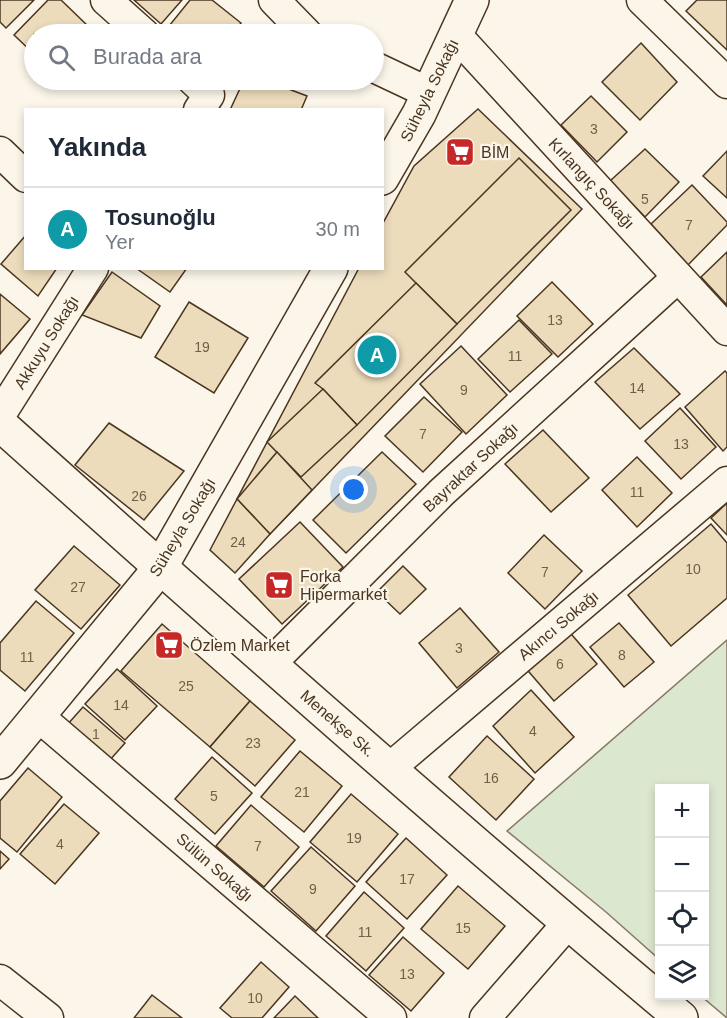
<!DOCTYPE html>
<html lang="tr">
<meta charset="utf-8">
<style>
:root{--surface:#fff;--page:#f2f2f3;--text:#1f2937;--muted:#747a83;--line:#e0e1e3;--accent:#c62828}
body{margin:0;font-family:Helvetica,sans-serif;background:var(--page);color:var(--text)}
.controls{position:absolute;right:18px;bottom:18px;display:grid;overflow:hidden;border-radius:0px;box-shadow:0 3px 9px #0003}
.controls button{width:54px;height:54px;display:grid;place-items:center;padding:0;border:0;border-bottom:2px solid var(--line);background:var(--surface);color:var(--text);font:30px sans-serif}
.you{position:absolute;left:354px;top:490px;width:21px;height:21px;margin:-15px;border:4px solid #fff;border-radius:50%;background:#1a73e8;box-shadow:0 0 0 9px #1a73e833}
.badge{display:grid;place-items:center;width:39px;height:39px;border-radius:50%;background:var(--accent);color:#fff;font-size:20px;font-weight:700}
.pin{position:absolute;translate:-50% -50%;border:3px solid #fff;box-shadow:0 2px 6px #0006}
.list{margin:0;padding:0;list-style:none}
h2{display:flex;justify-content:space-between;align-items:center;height:78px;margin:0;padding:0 24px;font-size:26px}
h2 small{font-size:20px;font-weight:400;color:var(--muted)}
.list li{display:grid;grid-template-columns:39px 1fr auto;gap:18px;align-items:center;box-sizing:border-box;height:84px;padding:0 24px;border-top:2px solid var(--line)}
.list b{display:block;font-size:22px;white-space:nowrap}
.list p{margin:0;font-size:20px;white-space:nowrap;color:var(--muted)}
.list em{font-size:20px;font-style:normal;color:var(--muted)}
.icon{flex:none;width:33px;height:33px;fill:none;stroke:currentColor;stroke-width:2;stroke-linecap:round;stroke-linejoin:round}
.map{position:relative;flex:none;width:727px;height:1018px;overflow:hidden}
.search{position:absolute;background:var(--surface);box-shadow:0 3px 9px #0003;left:24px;top:24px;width:360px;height:66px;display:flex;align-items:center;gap:15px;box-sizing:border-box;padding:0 21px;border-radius:33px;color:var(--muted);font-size:22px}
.panel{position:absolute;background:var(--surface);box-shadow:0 3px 9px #0003;left:24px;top:108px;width:360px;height:162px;border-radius:0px}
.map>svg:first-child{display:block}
</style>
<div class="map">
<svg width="727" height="1018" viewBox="0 0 727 1018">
<rect width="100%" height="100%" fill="#fbf6e9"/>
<polygon fill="#dce7d0" stroke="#887966" stroke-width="1.5" points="727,640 727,1018 701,996 704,996 704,788 660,788 659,959 606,912 507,831"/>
<g fill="#ecdcbc" stroke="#4a3520" stroke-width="1.5">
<polygon points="0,0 34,0 6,28 0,22"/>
<polygon points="48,0 61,0 89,27 82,34 34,34 34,54 14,35"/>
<polygon points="134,0 182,0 161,24"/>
<polygon points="190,0 212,0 241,23 232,34 180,34 169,26"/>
<polygon points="697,0 727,0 727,50 686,11"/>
<polygon points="641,43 677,82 640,120 602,82"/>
<polygon points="244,80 265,80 307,96 301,110 230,110"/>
<polygon points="591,96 627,132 597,162 561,125"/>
<polygon points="478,109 582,209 270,534 237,499 359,268 382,268 382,225 414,166"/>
<polygon points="645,149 679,182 645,217 610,181"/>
<polygon points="727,151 727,198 703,176"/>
<polygon points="519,158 571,210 457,324 405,272"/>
<polygon points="692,185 727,222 727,225 688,265 651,224"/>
<polygon points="26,235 26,268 57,268 38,296 1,264"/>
<polygon points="727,252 727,305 701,277"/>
<polygon points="136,268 187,268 170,292"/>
<polygon points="112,272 160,306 141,338 82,315"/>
<polygon points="552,282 593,324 558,357 517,316"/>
<polygon points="416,283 457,324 357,425 323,389 315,383"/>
<polygon points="0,294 30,319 0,354"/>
<polygon points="189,302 248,338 214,393 155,357"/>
<polygon points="519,320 552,354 510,392 478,359"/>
<polygon points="461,346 507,395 466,434 420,384"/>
<polygon points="634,348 680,394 640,429 595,382"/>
<polygon points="725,371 727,373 727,447 723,451 685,407"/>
<polygon points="323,389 357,425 301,477 267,442"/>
<polygon points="424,397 462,432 423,472 385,436"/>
<polygon points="680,408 716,447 681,479 645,441"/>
<polygon points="109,423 184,471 144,520 75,465"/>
<polygon points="543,430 589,478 551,512 505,464"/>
<polygon points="277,452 312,490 270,534 237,499"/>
<polygon points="382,452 416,484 346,553 313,520"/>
<polygon points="637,457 672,493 637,527 602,490"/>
<polygon points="237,499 270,534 235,573 210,550"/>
<polygon points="727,503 727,535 711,518"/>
<polygon points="300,522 343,567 282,624 239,579"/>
<polygon points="711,524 727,543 727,598 671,646 628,595"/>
<polygon points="544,535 582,571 545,609 508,573"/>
<polygon points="74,546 120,585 81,629 35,590"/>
<polygon points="403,566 426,589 400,614 377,592"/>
<polygon points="36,601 74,633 25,691 0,670 0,643"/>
<polygon points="460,608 499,652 457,688 419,643"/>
<polygon points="619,623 654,662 624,687 590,647"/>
<polygon points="162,624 250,701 210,747 121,671"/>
<polygon points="566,628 597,664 554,701 523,665"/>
<polygon points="117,669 157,706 125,740 85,704"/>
<polygon points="531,690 574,737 535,773 493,726"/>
<polygon points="250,701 295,740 255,786 210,747"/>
<polygon points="83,707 125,743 109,761 67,725"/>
<polygon points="487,736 534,779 496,820 449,777"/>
<polygon points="300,751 342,786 304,832 261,797"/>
<polygon points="212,757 252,793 215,834 175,799"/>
<polygon points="28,768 62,797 17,852 0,838 0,801"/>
<polygon points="351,794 398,834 357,882 310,842"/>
<polygon points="64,804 99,833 55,884 20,854"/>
<polygon points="251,805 299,847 264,887 216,846"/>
<polygon points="406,838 447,875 407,919 366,882"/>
<polygon points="311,847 355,886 316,931 271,891"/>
<polygon points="0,851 9,859 0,869"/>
<polygon points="458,886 505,926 468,969 421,929"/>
<polygon points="364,892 404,928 366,971 326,936"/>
<polygon points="403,937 444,973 411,1011 369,975"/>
<polygon points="261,962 289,987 262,1018 232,1018 220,1008"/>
<polygon points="152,995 182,1018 134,1018"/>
<polygon points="295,996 318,1018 274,1018"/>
</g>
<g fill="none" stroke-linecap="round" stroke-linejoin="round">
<g stroke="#4a3520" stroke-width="33">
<g id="street">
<polyline points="106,0 144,34"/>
<polyline points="274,0 307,34"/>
<polyline points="642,0 727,83"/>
<polyline points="456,35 727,330"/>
<polyline points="374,67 429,93"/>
<polyline points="193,80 209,95 199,110"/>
<polyline points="0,152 26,177"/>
<polyline points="0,415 93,268"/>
<polyline points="270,664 442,492 678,277"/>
<polyline points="38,716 391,1018"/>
<polyline points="390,768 727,482"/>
<polyline points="0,980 48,1018"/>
<polyline points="485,1018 568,923"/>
</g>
</g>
<g stroke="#4a3520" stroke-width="36">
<g id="secondary">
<polyline points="382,178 419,114 472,0"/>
<path d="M0,424c224,201 450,401 681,594"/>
<polyline points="0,762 160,568 331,268"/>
</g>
</g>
<use href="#street" stroke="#fbf6e9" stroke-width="30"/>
<use href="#secondary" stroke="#fbf6e9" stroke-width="33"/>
</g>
<defs>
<g id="supermarket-square" transform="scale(1.5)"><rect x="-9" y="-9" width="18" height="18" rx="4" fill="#c62828" stroke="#fbf6e9"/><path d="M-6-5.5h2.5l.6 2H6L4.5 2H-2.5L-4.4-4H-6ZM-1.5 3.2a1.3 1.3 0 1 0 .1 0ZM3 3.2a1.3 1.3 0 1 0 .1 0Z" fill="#fff"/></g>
</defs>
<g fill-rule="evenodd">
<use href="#supermarket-square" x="460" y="152"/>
<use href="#supermarket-square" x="279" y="585"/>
<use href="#supermarket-square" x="169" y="645"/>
</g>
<g text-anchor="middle" stroke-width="4.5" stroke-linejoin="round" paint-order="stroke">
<g font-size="14" fill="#725f47">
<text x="594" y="134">3</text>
<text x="645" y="204">5</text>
<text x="689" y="230">7</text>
<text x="555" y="325">13</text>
<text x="202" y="352">19</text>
<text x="515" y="361">11</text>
<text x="637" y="393">14</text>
<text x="464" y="395">9</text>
<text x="423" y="439">7</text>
<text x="681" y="449">13</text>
<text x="637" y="497">11</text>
<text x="139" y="501">26</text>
<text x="238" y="547">24</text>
<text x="693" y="574">10</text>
<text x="545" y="577">7</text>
<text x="78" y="592">27</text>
<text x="459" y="653">3</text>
<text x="622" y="660">8</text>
<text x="27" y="662">11</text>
<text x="560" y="669">6</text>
<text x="186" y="691">25</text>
<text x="121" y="710">14</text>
<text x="533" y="736">4</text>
<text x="96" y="739">1</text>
<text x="253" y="748">23</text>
<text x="491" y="783">16</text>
<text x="302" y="797">21</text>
<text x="214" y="801">5</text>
<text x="354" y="843">19</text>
<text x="60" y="849">4</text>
<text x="258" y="851">7</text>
<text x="407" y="884">17</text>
<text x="313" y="894">9</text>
<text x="463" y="933">15</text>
<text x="365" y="937">11</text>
<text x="407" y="979">13</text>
<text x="255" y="1003">10</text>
</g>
<g font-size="16" fill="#4a3520" stroke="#fbf6e9">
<text transform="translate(429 90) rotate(-64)" y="6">Süheyla Sokağı</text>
<text transform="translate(592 183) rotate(47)" y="6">Kırlangıç Sokağı</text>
<text transform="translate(46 342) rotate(-58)" y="6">Akkuyu Sokağı</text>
<text transform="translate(470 467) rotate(-43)" y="6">Bayraktar Sokağı</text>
<text transform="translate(182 527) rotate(-59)" y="6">Süheyla Sokağı</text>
<text transform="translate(558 625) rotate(-40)" y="6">Akıncı Sokağı</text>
<text transform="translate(338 723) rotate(41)" y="6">Menekşe Sk.</text>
<text transform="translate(215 867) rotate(41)" y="6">Sülün Sokağı</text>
</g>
<g font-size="16" fill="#4a3520" stroke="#fbf6e9" text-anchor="start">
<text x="481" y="158">BİM</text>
<text x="300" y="582">Forka<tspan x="300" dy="18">Hipermarket</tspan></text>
<text x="190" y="651">Özlem Market</text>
</g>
</g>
</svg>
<div class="controls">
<button>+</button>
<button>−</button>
<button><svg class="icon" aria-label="locate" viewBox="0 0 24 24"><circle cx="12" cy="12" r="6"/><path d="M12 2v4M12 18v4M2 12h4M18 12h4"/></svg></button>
<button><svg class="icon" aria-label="layers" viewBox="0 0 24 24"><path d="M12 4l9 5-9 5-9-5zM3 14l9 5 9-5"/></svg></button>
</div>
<div class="you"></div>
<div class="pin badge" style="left:377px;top:355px;background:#0f9aa8">A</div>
<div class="search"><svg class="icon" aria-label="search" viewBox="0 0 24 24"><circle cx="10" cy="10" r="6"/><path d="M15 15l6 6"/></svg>Burada ara</div>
<section class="panel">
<h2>Yakında<small></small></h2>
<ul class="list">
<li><span class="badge" style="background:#0f9aa8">A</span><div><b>Tosunoğlu</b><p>Yer</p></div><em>30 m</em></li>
</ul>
</section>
</div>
